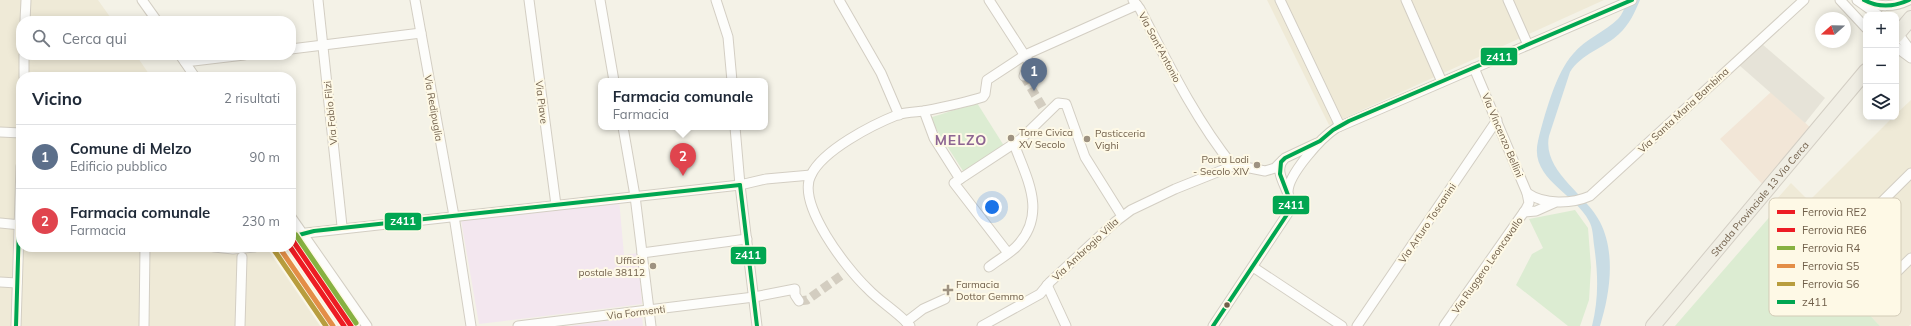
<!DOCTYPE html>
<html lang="it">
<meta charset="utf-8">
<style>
:root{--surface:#fff;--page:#f6f6f7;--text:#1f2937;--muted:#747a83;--line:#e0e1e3;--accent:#1a73e8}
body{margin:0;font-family:Mulish,sans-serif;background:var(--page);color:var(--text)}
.controls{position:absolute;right:12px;top:12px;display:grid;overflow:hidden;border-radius:8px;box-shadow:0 2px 10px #0003}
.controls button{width:36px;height:36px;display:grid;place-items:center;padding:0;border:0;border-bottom:1px solid var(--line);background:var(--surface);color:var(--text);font:20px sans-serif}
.compass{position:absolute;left:1815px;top:12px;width:36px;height:36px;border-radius:50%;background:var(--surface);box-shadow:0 2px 10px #0003;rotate:250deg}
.you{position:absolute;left:992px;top:207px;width:14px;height:14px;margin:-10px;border:3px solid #fff;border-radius:50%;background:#1a73e8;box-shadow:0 0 0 6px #1a73e833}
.badge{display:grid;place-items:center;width:26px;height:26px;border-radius:50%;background:var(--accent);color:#fff;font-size:13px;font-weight:700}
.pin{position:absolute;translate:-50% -33px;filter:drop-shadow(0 1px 2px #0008)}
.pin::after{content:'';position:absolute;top:21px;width:14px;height:12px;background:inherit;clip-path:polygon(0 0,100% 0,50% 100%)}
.popup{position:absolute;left:598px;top:78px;width:170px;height:52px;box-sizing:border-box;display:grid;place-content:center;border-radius:8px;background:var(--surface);filter:drop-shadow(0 1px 3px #0005);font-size:13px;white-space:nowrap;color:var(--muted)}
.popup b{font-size:15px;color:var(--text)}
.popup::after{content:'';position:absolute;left:50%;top:100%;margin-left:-8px;border:8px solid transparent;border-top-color:var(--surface)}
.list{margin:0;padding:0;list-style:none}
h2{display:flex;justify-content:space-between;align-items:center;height:52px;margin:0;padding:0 16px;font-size:17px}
h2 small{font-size:13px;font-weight:400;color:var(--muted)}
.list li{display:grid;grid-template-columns:26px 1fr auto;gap:12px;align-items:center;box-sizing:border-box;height:64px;padding:0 16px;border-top:1px solid var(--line)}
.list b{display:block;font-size:15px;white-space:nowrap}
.list p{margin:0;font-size:13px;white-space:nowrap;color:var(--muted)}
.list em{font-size:13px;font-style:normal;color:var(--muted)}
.icon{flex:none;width:22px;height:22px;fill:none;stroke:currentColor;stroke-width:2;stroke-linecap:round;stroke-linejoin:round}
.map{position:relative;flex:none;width:1911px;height:326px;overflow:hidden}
.search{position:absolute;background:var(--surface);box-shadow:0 2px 10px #0003;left:16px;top:16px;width:280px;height:44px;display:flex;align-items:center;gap:10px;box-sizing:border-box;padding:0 14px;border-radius:16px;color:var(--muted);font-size:15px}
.panel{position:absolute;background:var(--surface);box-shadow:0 2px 10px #0003;left:16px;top:72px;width:280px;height:180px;border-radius:16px}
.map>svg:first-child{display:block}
</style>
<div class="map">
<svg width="1911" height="326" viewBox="0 0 1911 326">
<rect width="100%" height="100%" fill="#f4f2e7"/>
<g fill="#efead7">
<polygon points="0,0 98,0 113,21 21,21 21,55 136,55 151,77 21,77 21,247 266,247 320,326 0,326"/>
<polygon points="1267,0 1604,0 1329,125"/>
<polygon points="1911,100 1911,324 1909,326 1880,326 1769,208 1791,183 1809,201 1893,117 1896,117 1896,114"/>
</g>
<polygon fill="#f2e6d7" points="1771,92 1812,129 1765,187 1720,139"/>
<polygon fill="#e6e3d8" points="1762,44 1825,98 1805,123 1739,65"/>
<g fill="#f3e7ef">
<polygon points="619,199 624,255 638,253 642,304 479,324 461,220"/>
<polygon points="642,316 643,326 569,326"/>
</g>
<g fill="#dcecd2">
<polygon points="977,103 1006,149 965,174 929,118"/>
<polygon points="1575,210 1588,228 1591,267 1589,300 1580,326 1568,326 1516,285 1532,254 1543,248 1529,219"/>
<polygon points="1773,213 1880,326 1675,326"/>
</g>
<path fill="#c9dce4" d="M1628,0h12c-5,12 -11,25 -21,34 -15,14 -38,20 -49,38l-21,64c-7,35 36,57 51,86 16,31 10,72 0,104h-8c7,-28 6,-53 2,-81 -1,-8 -1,-17 -5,-24 -14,-28 -60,-42 -51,-80 6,-24 18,-69 35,-87 12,-15 32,-22 45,-35 5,-5 7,-13 10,-19z"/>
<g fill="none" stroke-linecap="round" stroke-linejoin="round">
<g stroke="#d3cdc0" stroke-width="9" stroke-dasharray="9 4.5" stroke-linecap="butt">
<polyline points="1024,76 1043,108"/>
<polyline points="291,237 306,233"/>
<polyline points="799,301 807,300 842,275"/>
</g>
<g stroke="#d3cec3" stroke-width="11">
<g id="street">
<polyline points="142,0 157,21"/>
<polyline points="318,0 342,226"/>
<polyline points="415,0 454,216 471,326"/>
<polyline points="529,0 556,205"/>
<polyline points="600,0 614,81"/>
<polyline points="716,0 728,37 732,81"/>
<polyline points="839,0 881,73 899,115"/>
<polyline points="989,0 1029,62 1024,76"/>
<path d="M1133,0l7,9c28,54 55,110 93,157"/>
<polyline points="1280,0 1340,126"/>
<polyline points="1406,0 1442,82"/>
<polyline points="1508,0 1528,45"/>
<polyline points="1840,0 1866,28"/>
<polyline points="1857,0 1878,15"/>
<path d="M1864,0c13,8 31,7 45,0"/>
<polyline points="25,21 26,0"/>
<polyline points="1896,31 1911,51"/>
<polyline points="1896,47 1911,58"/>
<polyline points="291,49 421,33"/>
<polyline points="180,55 195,77"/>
<polyline points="185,62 244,55"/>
<polyline points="24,77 24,55"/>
<polyline points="924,111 934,138 960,179"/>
<polyline points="623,127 635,196 651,326"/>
<polyline points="735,127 740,185 757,326"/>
<polyline points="0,132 21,133"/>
<path d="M1288,193c-1,-18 34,-56 48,-65l296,-128"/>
<path d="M1527,193c17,12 45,11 63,3l214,-196"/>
<polyline points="1524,212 1536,211 1554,203"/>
<polyline points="291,217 367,326"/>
<polyline points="0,223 21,225"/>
<polyline points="306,233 740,185 766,179 811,175"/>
<polyline points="214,247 233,249 255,247"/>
<polyline points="642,253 747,239"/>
<polyline points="1008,253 954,183 1021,139 1058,103 1066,104 1085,157 1122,216"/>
<polyline points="1823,260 1911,173"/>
<path d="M989,267c9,-7 20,-13 27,-20 32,-33 11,-68 -2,-103"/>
<polyline points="1253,267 1342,326"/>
<polyline points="0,282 17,283"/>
<polyline points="1047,285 1066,326"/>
<polyline points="1864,304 1911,258"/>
<polyline points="906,322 923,309 945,299"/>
<polyline points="16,326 21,166"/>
<polyline points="144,326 145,247"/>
<polyline points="240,326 242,257"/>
<polyline points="518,326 754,297 795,289 795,295 799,301"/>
<path d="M910,326c-12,-14 -30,-24 -43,-38 -20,-19 -71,-84 -56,-113 12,-25 61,-50 86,-60 8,-3 19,-3 27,-4 20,-4 40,-8 59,-14l2,-3 2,-14 38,-25 112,-50"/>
<polyline points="982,326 1040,294 1050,282 1115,222 1131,210 1175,189 1230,167 1240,166 1265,171 1275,168 1283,160"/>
<path d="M1213,326l77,-116c5,-17 -21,-37 -5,-52l32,-15"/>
<polyline points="1357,326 1497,120"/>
<polyline points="1444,326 1526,209 1529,203 1527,193 1474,68"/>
</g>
</g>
<g stroke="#d3cec4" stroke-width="16">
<g id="primary">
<polyline points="1896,36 1911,18"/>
<path id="s1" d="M1653,326l213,-255"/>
</g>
</g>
<use href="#street" stroke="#fdfdfb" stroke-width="9"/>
<use href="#primary" stroke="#f0eee4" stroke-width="14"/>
<g stroke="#fef9e6" stroke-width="7">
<g id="bus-1">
<path d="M1864,0c15,8 30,7 45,0"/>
<polyline points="740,185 757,326"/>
<polyline points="291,237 314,231 740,185"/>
<polyline points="214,247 233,249 255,247"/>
<polyline points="16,326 19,225"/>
<polyline points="1213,326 1290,210 1291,203 1280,174 1281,162 1285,158 1320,141 1333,130 1349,121 1632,0"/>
</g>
</g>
<use href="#bus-1" stroke="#00a651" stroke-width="4"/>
<g stroke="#fef9e6" stroke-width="8">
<polyline id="rail-1" points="291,238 351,326"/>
</g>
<g stroke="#fef9e6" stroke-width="8">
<polyline id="rail-2" points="290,247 344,326"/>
</g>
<g stroke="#fef9e6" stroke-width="8">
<polyline id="rail-3" points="296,235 356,323"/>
</g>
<g stroke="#fef9e6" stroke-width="8">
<polyline id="rail-4" points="279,247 333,326"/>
</g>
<g stroke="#fef9e6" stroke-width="8">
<polyline id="rail-5" points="274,250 326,326"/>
</g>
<use href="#rail-1" stroke="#ed1c24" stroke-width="5"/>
<use href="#rail-2" stroke="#ed1c24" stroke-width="5"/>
<use href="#rail-3" stroke="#87b141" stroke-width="5"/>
<use href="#rail-4" stroke="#e38e47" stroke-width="5"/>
<use href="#rail-5" stroke="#b89d3e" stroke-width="5"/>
</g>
<g fill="#9e9281" stroke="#fef9e6" stroke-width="1.5">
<circle cx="1011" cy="138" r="4"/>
<circle cx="1087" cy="139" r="4"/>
<circle cx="1257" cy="165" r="4"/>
<circle cx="653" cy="266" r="4"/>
<path d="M946 284h4v4h4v4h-4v4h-4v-4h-4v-4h4z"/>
</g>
<circle fill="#705f4a" stroke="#fef9e6" stroke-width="1.5" cx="1227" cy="305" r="3.5"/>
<g text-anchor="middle" stroke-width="4" stroke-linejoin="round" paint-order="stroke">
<g font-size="10" fill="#705f4a" stroke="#fef9e6">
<text transform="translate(1160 47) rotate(62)" y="4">Via Sant'Antonio</text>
<text transform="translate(542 102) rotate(83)" y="4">Via Piave</text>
<text transform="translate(434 108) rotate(80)" y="4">Via Redipuglia</text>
<text transform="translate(1683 110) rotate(-43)" y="4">Via Santa Maria Bambina</text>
<text transform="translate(330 113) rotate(-96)" y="4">Via Fabio Filzi</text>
<text transform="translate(1503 135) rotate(67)" y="4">Via Vincenzo Bellini</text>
<text dy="4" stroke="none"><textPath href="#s1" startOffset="166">Strada Provinciale 13 Via Cerca</textPath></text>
<text transform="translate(1427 223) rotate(-56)" y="4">Via Arturo Toscanini</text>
<text transform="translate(1085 249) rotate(-43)" y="4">Via Ambrogio Villa</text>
<text transform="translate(1487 265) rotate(-55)" y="4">Via Ruggero Leoncavallo</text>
<text transform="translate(636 312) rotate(-7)" y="4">Via Formenti</text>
</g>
<g font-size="10" fill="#705f4a" stroke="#fef9e6" text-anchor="start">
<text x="1019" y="136">Torre Civica<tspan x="1019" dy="12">XV Secolo</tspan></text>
<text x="1095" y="137">Pasticceria<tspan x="1095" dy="12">Vighi</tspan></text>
<text x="1249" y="163" text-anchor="end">Porta Lodi<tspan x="1249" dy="12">- Secolo XIV</tspan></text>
<text x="645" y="264" text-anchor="end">Ufficio<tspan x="645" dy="12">postale 38112</tspan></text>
<text x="956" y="288">Farmacia<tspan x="956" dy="12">Dottor Gemmo</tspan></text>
</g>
<g font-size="14" font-weight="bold" letter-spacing="1" fill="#8d6593" stroke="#fef9e6">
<text x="961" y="145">MELZO</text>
</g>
</g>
<rect x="1769" y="198" width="132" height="118" rx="6" fill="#fef9e6" stroke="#d3cbb7" stroke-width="1"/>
<rect x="1777" y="210" width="18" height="4" fill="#ed1c24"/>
<rect x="1777" y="228" width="18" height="4" fill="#ed1c24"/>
<rect x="1777" y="246" width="18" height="4" fill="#87b141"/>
<rect x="1777" y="264" width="18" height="4" fill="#e38e47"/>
<rect x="1777" y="282" width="18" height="4" fill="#b89d3e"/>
<rect x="1777" y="300" width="18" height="4" fill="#00a651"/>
<g font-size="11" fill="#705f4a">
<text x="1802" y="216">Ferrovia RE2</text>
<text x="1802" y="234">Ferrovia RE6</text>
<text x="1802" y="252">Ferrovia R4</text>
<text x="1802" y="270">Ferrovia S5</text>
<text x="1802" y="288">Ferrovia S6</text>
<text x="1802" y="306">z411</text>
</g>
<g stroke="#fef9e6" stroke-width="1.5">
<rect x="1480" y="47" width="38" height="19" rx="4" fill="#00a651"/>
<rect x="1272" y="195" width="38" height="20" rx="4" fill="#00a651"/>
<rect x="384" y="212" width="38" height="19" rx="4" fill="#00a651"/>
<rect x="730" y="246" width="37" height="19" rx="4" fill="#00a651"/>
</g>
<g font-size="11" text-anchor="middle" font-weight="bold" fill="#fff">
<text x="1499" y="61">z411</text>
<text x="1291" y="209">z411</text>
<text x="403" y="225">z411</text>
<text x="748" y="259">z411</text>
</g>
</svg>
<div class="controls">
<button>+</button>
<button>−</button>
<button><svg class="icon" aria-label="layers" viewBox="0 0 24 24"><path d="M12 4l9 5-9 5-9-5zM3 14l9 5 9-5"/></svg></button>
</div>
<svg class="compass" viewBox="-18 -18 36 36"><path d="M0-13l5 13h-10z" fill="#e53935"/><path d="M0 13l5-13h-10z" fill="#747a83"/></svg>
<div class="you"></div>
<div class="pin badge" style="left:1034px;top:91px;background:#5c6f8a">1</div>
<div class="pin badge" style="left:683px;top:176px;background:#e0444e">2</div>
<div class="popup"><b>Farmacia comunale</b>Farmacia</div>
<div class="search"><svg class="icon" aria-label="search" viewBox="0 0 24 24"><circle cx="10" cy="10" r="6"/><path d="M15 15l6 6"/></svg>Cerca qui</div>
<section class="panel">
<h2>Vicino<small>2 risultati</small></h2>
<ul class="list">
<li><span class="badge" style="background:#5c6f8a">1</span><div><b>Comune di Melzo</b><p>Edificio pubblico</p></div><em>90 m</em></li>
<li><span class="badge" style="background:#e0444e">2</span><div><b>Farmacia comunale</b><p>Farmacia</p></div><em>230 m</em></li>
</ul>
</section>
</div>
